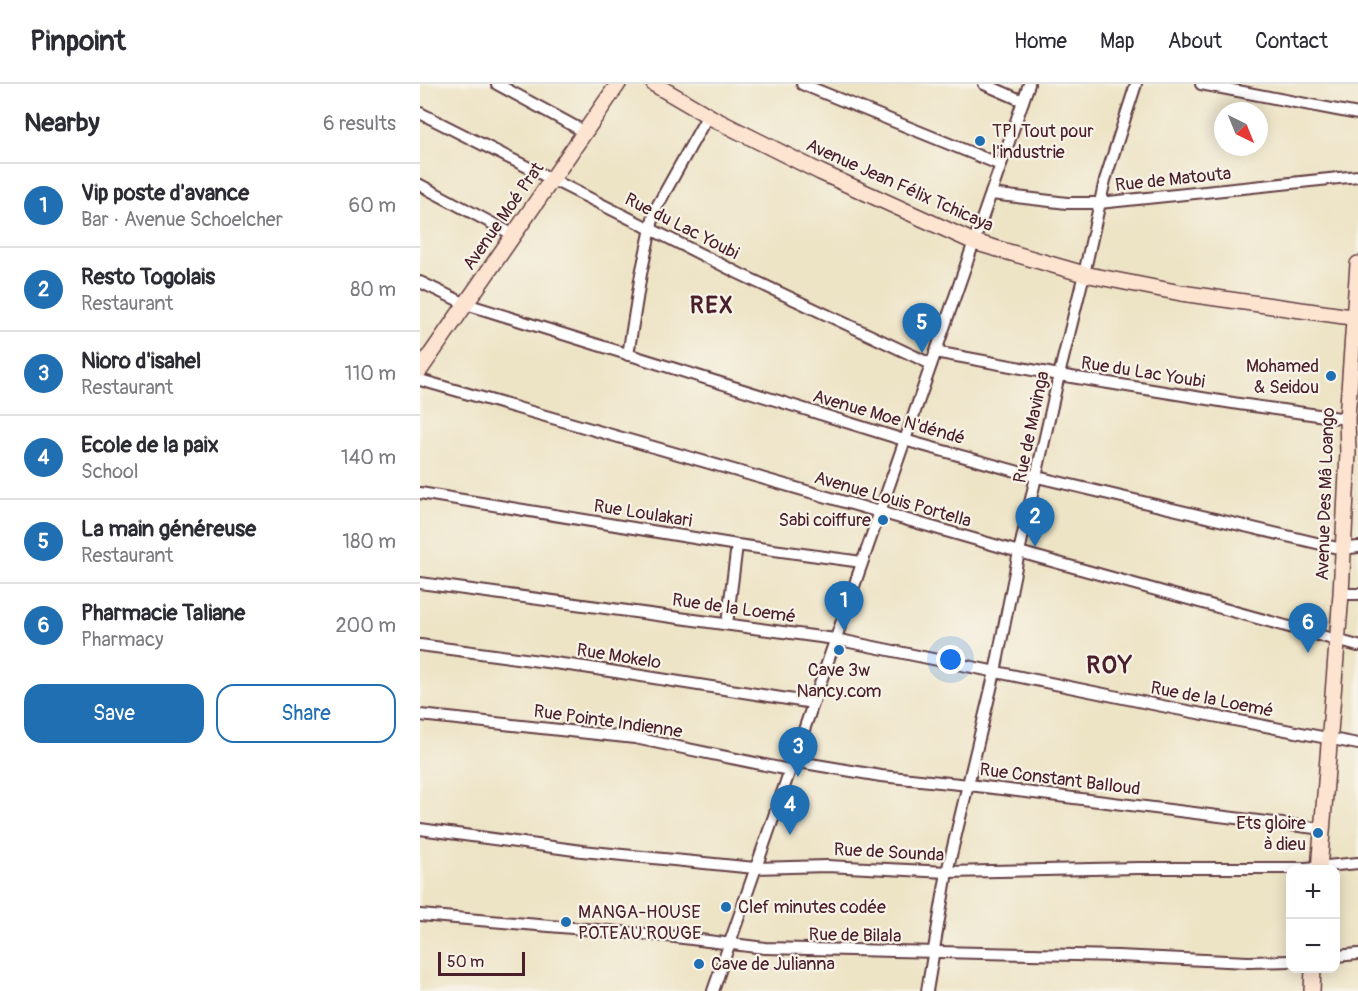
<!DOCTYPE html>
<meta charset="utf-8">
<style>
:root{--surface:#fff;--page:#f2f2f3;--text:#2b2b33;--muted:#7c7c81;--line:#e1e1e2;--accent:#1f6fb2}
body{margin:0;font-family:Pangolin,sans-serif;background:var(--page);color:var(--text)}
.controls{position:absolute;right:18px;bottom:18px;display:grid;overflow:hidden;border-radius:12px;box-shadow:0 3px 15px #0003}
.controls button{width:54px;height:54px;display:grid;place-items:center;padding:0;border:0;border-bottom:2px solid var(--line);background:var(--surface);color:var(--text);font:30px sans-serif}
.compass{position:absolute;left:794px;top:18px;width:54px;height:54px;border-radius:50%;background:var(--surface);box-shadow:0 3px 15px #0003;rotate:137deg}
.scale{position:absolute;left:18px;bottom:15px;width:87px;box-sizing:border-box;padding-left:6px;border:3px solid #4a1f2b;border-top:0;font-size:16px;line-height:21px;white-space:nowrap;color:#4a1f2b;-webkit-text-stroke:4px #f7f3e8;paint-order:stroke}
.you{position:absolute;left:531px;top:576px;width:21px;height:21px;margin:-15px;border:4px solid #fff;border-radius:50%;background:#1a73e8;box-shadow:0 0 0 9px #1a73e833}
.badge{display:grid;place-items:center;width:39px;height:39px;border-radius:50%;background:var(--accent);color:#fff;font-size:20px;font-weight:700}
.pin{position:absolute;translate:-50% -50px;filter:drop-shadow(0 2px 3px #0008)}
.pin::after{content:'';position:absolute;top:32px;width:21px;height:18px;background:inherit;clip-path:polygon(0 0,100% 0,50% 100%)}
.list{margin:0;padding:0;list-style:none}
h2{display:flex;justify-content:space-between;align-items:center;height:78px;margin:0;padding:0 24px;font-size:26px}
h2 small{font-size:20px;font-weight:400;color:var(--muted)}
.list li{display:grid;grid-template-columns:39px 1fr auto;gap:18px;align-items:center;box-sizing:border-box;height:84px;padding:0 24px;border-top:2px solid var(--line)}
.list b{display:block;font-size:22px;white-space:nowrap}
.list p{margin:0;font-size:20px;white-space:nowrap;color:var(--muted)}
.list em{font-size:20px;font-style:normal;color:var(--muted)}
.actions{display:flex;gap:12px;padding:18px 24px}
.actions a{flex:1;padding:14px 0;border:2px solid var(--accent);border-radius:18px;text-align:center;font-size:21px;color:var(--accent)}
.actions .main{background:var(--accent);color:#fff}
.map{position:relative;flex:none;width:938px;height:907px;overflow:hidden}
header{display:flex;align-items:center;gap:36px;box-sizing:border-box;height:84px;padding:0 30px;background:var(--surface);border-bottom:2px solid var(--line)}
header strong{font-size:28px}
nav{display:flex;gap:33px;margin-inline-start:auto;font-size:21px}
main{display:flex}
aside{flex:1;background:var(--surface)}
.map>svg:first-child{display:block}
</style>
<header>
<strong>Pinpoint</strong>
<nav><a>Home</a><a>Map</a><a>About</a><a>Contact</a></nav>
</header>
<main>
<aside>
<h2>Nearby<small>6 results</small></h2>
<ul class="list">
<li><span class="badge">1</span><div><b>Vip poste d'avance</b><p>Bar · Avenue Schoelcher</p></div><em>60 m</em></li>
<li><span class="badge">2</span><div><b>Resto Togolais</b><p>Restaurant</p></div><em>80 m</em></li>
<li><span class="badge">3</span><div><b>Nioro d'isahel</b><p>Restaurant</p></div><em>110 m</em></li>
<li><span class="badge">4</span><div><b>Ecole de la paix</b><p>School</p></div><em>140 m</em></li>
<li><span class="badge">5</span><div><b>La main généreuse</b><p>Restaurant</p></div><em>180 m</em></li>
<li><span class="badge">6</span><div><b>Pharmacie Taliane</b><p>Pharmacy</p></div><em>200 m</em></li>
</ul>
<div class="actions"><a class="main">Save</a><a>Share</a></div>
</aside>
<div class="map">
<svg width="938" height="907" viewBox="0 0 938 907">
<rect width="100%" height="100%" fill="#f7f3e8"/>
<filter id="ink" filterUnits="userSpaceOnUse"><feTurbulence type="fractalNoise" baseFrequency=".0167" numOctaves="2"/><feDisplacementMap in="SourceGraphic" scale="12" xChannelSelector="R" yChannelSelector="G"/><feConvolveMatrix kernelMatrix="1 2 1 2 8 2 1 2 1" color-interpolation-filters="sRGB"/></filter>
<filter id="wash" filterUnits="userSpaceOnUse"><feTurbulence type="fractalNoise" baseFrequency=".008" numOctaves="4" result="noise"/><feDisplacementMap in="SourceGraphic" scale="24" xChannelSelector="R" yChannelSelector="G"/><feGaussianBlur stdDeviation="1.35" result="paint"/><feColorMatrix in="noise" values="0 0 0 0 0 0 0 0 0 0 0 0 0 0 0 0 0 1.4 0 .05"/><feComposite in="paint" operator="in"/></filter>
<g filter="url(#wash)">
<rect width="100%" height="100%" fill="#ede3c5"/>
</g>
<g filter="url(#ink)">
<g fill="none" stroke-linecap="round" stroke-linejoin="round">
<g stroke="#623c42" stroke-width="14">
<g id="street">
<polyline points="77,0 165,48"/>
<polyline points="382,0 581,81"/>
<polyline points="564,0 603,17"/>
<polyline points="781,0 938,30"/>
<polyline points="0,29 320,190 511,280"/>
<polyline points="0,101 94,151"/>
<polyline points="571,110 647,119 679,119 938,92"/>
<polyline points="0,198 46,220 484,356 617,393 922,465 938,463"/>
<polyline points="515,268 639,291 819,320 927,335"/>
<polyline points="208,271 221,190 235,126 288,31"/>
<polyline points="0,296 599,468 938,562"/>
<polyline points="0,409 317,461 442,478"/>
<polyline points="0,499 415,555 757,625 938,660"/>
<polyline points="921,510 938,510"/>
<polyline points="307,540 317,461"/>
<polyline points="0,561 164,583 393,619"/>
<polyline points="0,631 215,654 369,686"/>
<polyline points="373,677 461,692 549,701 903,745"/>
<polyline points="0,745 162,767 335,784 407,782 527,788 719,784 886,784 938,779"/>
<polyline points="0,831 247,852 345,864 698,872 828,878 870,877"/>
<polyline points="916,872 938,870"/>
<polyline points="293,907 609,0"/>
<polyline points="507,907 527,788 575,588 599,468 639,291 664,190 685,96 716,0"/>
</g>
</g>
<g stroke="#623c42" stroke-width="18">
<g id="secondary">
<polyline points="234,0 294,35 400,88 554,158 664,190 761,209 938,234"/>
<polyline points="0,286 198,0"/>
<polyline points="899,786 921,510 928,369 927,335 938,180"/>
<polyline points="892,907 893,884"/>
</g>
</g>
<use href="#street" stroke="#fff" stroke-width="10"/>
<use href="#secondary" stroke="#fde4d1" stroke-width="15"/>
</g>
</g>
<g fill="#1f6fb2" stroke="#f7f3e8" stroke-width="2">
<circle cx="560" cy="57" r="6"/>
<circle cx="911" cy="292" r="6"/>
<circle cx="463" cy="436" r="6"/>
<circle cx="419" cy="566" r="6"/>
<circle cx="898" cy="749" r="6"/>
<circle cx="306" cy="823" r="6"/>
<circle cx="146" cy="838" r="6"/>
<circle cx="279" cy="880" r="6"/>
</g>
<g text-anchor="middle" stroke-width="4.5" stroke-linejoin="round" paint-order="stroke">
<g font-size="18" fill="#4a1f2b" stroke="#f7f3e8" text-anchor="start">
<text x="572" y="53">TPI Tout pour<tspan x="572" dy="21">l'industrie</tspan></text>
<text x="899" y="288" text-anchor="end">Mohamed<tspan x="899" dy="21">&amp; Seidou</tspan></text>
<text x="451" y="442" text-anchor="end">Sabi coiffure</text>
<text x="419" y="592" text-anchor="middle">Cave 3w<tspan x="419" dy="21">Nancy.com</tspan></text>
<text x="886" y="745" text-anchor="end">Ets gloire<tspan x="886" dy="21">à dieu</tspan></text>
<text x="318" y="829">Clef minutes codée</text>
<text x="158" y="834">MANGA-HOUSE<tspan x="158" dy="21">POTEAU ROUGE</tspan></text>
<text x="291" y="886">Cave de Julianna</text>
</g>
<g font-size="18" fill="#4a1f2b" stroke="#f7f3e8">
<text transform="translate(753 95) rotate(-6)" y="6">Rue de Matouta</text>
<text transform="translate(480 101) rotate(24)" y="6">Avenue Jean Félix Tchicaya</text>
<text transform="translate(83 132) rotate(-55)" y="6">Avenue Moé Prat</text>
<text transform="translate(262 142) rotate(27)" y="6">Rue du Lac Youbi</text>
<text transform="translate(723 288) rotate(9)" y="6">Rue du Lac Youbi</text>
<text transform="translate(469 333) rotate(16)" y="6">Avenue Moe N'déndé</text>
<text transform="translate(611 343) rotate(-78)" y="6">Rue de Mavinga</text>
<text transform="translate(905 410) rotate(-88)" y="6">Avenue Des Mâ Loango</text>
<text transform="translate(473 415) rotate(16)" y="6">Avenue Louis Portella</text>
<text transform="translate(223 429) rotate(9)" y="6">Rue Loulakari</text>
<text transform="translate(314 524) rotate(8)" y="6">Rue de la Loemé</text>
<text transform="translate(199 572) rotate(9)" y="6">Rue Mokelo</text>
<text transform="translate(792 615) rotate(11)" y="6">Rue de la Loemé</text>
<text transform="translate(188 637) rotate(8)" y="6">Rue Pointe Indienne</text>
<text transform="translate(640 695) rotate(7)" y="6">Rue Constant Balloud</text>
<text transform="translate(469 768) rotate(3)" y="6">Rue de Sounda</text>
<text transform="translate(435 851) rotate(1)" y="6">Rue de Bilala</text>
</g>
<g font-size="24" font-weight="bold" letter-spacing="1.5" fill="#4a1f2b" stroke="#f7f3e8">
<text x="292" y="229">REX</text>
<text x="690" y="589">ROY</text>
</g>
</g>
</svg>
<div class="controls">
<button>+</button>
<button>−</button>
</div>
<svg class="compass" viewBox="-18 -18 36 36"><path d="M0-13l5 13h-10z" fill="#e53935"/><path d="M0 13l5-13h-10z" fill="#7c7c81"/></svg>
<div class="scale">50 m</div>
<div class="you"></div>
<div class="pin badge" style="left:424px;top:547px">1</div>
<div class="pin badge" style="left:615px;top:463px">2</div>
<div class="pin badge" style="left:378px;top:693px">3</div>
<div class="pin badge" style="left:370px;top:751px">4</div>
<div class="pin badge" style="left:502px;top:269px">5</div>
<div class="pin badge" style="left:888px;top:569px">6</div>
</div>
</main>
